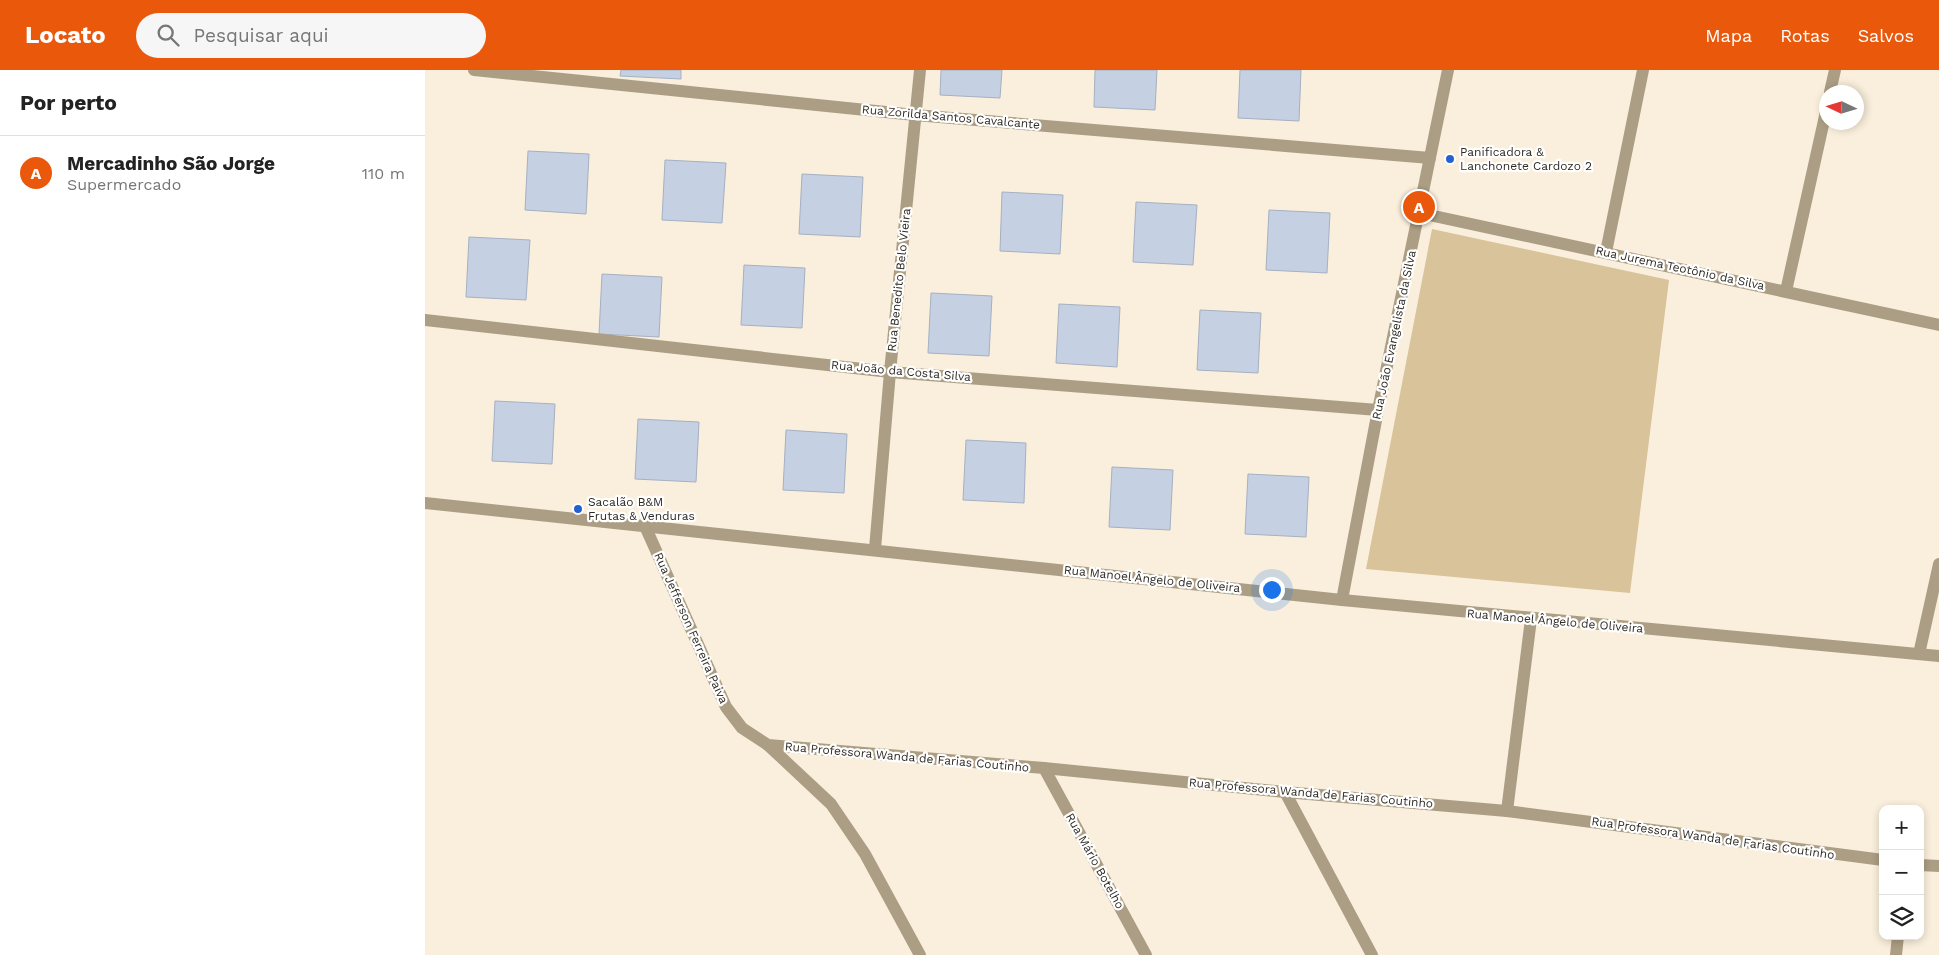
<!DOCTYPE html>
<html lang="pt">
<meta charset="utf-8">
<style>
:root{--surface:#fff;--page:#f6f6f6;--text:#222;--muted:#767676;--line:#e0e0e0;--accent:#ea580c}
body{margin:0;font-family:"Work Sans",sans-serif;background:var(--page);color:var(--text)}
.controls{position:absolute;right:15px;bottom:15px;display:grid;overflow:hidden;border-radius:10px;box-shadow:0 2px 8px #0003}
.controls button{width:45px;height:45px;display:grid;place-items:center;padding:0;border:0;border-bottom:1px solid var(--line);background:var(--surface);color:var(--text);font:25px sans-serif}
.compass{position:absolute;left:1394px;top:15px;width:45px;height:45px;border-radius:50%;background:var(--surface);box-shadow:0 2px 8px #0003;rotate:274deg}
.you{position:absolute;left:846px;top:519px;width:18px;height:18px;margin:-12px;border:4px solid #fff;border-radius:50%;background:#1a73e8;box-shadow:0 0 0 8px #1a73e833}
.badge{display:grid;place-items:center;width:32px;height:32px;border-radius:50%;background:var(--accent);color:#fff;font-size:16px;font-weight:700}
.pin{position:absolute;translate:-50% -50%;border:2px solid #fff;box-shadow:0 1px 5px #0006}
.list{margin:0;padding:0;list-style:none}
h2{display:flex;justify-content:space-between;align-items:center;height:65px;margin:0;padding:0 20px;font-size:21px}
h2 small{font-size:16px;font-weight:400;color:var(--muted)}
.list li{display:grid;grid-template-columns:32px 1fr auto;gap:15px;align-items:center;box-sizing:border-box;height:75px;padding:0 20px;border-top:1px solid var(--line)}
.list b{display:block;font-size:19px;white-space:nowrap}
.list p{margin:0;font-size:16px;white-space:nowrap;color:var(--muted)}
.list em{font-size:16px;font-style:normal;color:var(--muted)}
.icon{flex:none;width:28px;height:28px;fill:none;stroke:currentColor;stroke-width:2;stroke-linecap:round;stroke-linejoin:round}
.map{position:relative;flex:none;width:1514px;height:885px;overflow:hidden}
header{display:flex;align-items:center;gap:30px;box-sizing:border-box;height:70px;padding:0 25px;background:var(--accent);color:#fff}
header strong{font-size:24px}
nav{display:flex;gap:28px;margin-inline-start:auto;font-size:18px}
.search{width:350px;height:45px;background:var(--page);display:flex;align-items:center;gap:12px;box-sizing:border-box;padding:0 18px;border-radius:28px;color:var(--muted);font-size:19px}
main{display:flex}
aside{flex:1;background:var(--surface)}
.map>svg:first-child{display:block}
</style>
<header>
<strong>Locato</strong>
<div class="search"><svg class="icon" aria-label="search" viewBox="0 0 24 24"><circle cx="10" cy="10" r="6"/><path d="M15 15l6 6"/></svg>Pesquisar aqui</div>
<nav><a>Mapa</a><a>Rotas</a><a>Salvos</a></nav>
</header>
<main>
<aside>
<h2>Por perto<small></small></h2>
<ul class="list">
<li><span class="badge">A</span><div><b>Mercadinho São Jorge</b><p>Supermercado</p></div><em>110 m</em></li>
</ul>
</aside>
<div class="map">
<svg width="1514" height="885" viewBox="0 0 1514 885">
<rect width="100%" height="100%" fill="#faefdc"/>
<polygon fill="#d8c39b" points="1007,159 1244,210 1205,523 941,499"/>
<g fill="#c5d0e3" stroke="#a5b0c2">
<polygon points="196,0 256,0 256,9 195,6"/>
<polygon points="516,0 577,0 575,28 515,25"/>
<polygon points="670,0 732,0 730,40 669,37"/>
<polygon points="815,0 876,0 874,51 813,48"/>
<polygon points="103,81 164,84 161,144 100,140"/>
<polygon points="240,90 301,93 297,153 237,150"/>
<polygon points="377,104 438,107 435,167 374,164"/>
<polygon points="577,122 638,125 635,184 575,181"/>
<polygon points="711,132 772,135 768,195 708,192"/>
<polygon points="844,140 905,143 902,203 841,200"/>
<polygon points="44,167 105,170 101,230 41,227"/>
<polygon points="319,195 380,198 377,258 316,255"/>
<polygon points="177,204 237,207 234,267 174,264"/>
<polygon points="506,223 567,226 564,286 503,283"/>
<polygon points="634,234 695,237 692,297 631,293"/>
<polygon points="775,240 836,243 833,303 772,300"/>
<polygon points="70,331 130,334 127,394 67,391"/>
<polygon points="213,349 274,352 271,412 210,409"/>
<polygon points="361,360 422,364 419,423 358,420"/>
<polygon points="541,370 601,373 599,433 538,430"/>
<polygon points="687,397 748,400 745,460 684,457"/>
<polygon points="823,404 884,407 881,467 820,464"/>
</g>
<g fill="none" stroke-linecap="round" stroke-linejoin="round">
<g stroke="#ac9e84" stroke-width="12">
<polyline points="49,0 490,45 1005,88"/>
<polyline points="1405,22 1410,0"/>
<polyline points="995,143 1514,255"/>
<polyline points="1181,182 1218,0"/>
<polyline points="1361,221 1402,37"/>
<polyline points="0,250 465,302 953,340"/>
<polyline points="0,433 917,530 1514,586"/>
<polyline points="220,456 301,637 317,658 343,675 619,698 860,722 1082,741 1458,790"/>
<polyline points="450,479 465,302 495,0"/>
<polyline points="917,530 953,340 1023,0"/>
<polyline points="1494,584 1514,494"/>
<polyline points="343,675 406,734 440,784 495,885"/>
<polyline points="619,698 721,885"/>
<polyline points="860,722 947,885"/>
<polyline points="1082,741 1106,549"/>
<polyline points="1495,795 1514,796"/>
<polyline points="1471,885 1473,866"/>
</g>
</g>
<g fill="#2362ce" stroke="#fff" stroke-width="2">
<circle cx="1025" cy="89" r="5"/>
<circle cx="153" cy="439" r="5"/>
</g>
<g text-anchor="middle" stroke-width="4.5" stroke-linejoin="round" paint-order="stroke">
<g font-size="12" fill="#2f2b24" stroke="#fff">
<text transform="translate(526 47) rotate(5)" y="4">Rua Zorilda Santos Cavalcante</text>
<text transform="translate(1255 198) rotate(12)" y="4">Rua Jurema Teotônio da Silva</text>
<text transform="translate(474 210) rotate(-84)" y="4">Rua Benedito Belo Vieira</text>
<text transform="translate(969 265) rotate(-78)" y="4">Rua João Evangelista da Silva</text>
<text transform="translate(476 301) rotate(5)" y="4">Rua João da Costa Silva</text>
<text transform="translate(727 509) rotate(6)" y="4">Rua Manoel Ângelo de Oliveira</text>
<text transform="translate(1130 551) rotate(5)" y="4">Rua Manoel Ângelo de Oliveira</text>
<text transform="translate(266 558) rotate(66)" y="4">Rua Jefferson Ferreira Paiva</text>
<text transform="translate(482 687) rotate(5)" y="4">Rua Professora Wanda de Farias Coutinho</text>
<text transform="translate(886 723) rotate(5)" y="4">Rua Professora Wanda de Farias Coutinho</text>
<text transform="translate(1288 768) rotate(8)" y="4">Rua Professora Wanda de Farias Coutinho</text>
<text transform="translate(670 791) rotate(61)" y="4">Rua Mário Botelho</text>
</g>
<g font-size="12" fill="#2f2b24" stroke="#fff" text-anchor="start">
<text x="1035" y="86">Panificadora &amp;<tspan x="1035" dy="14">Lanchonete Cardozo 2</tspan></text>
<text x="163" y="436">Sacalão B&amp;M<tspan x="163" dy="14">Frutas &amp; Venduras</tspan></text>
</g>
</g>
</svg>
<div class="controls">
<button>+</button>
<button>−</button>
<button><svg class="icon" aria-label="layers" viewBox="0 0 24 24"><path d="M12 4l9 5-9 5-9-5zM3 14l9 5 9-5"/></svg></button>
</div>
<svg class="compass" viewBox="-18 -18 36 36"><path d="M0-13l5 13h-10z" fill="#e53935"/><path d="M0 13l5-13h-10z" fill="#767676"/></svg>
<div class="you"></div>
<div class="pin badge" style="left:994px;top:137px">A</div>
</div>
</main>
